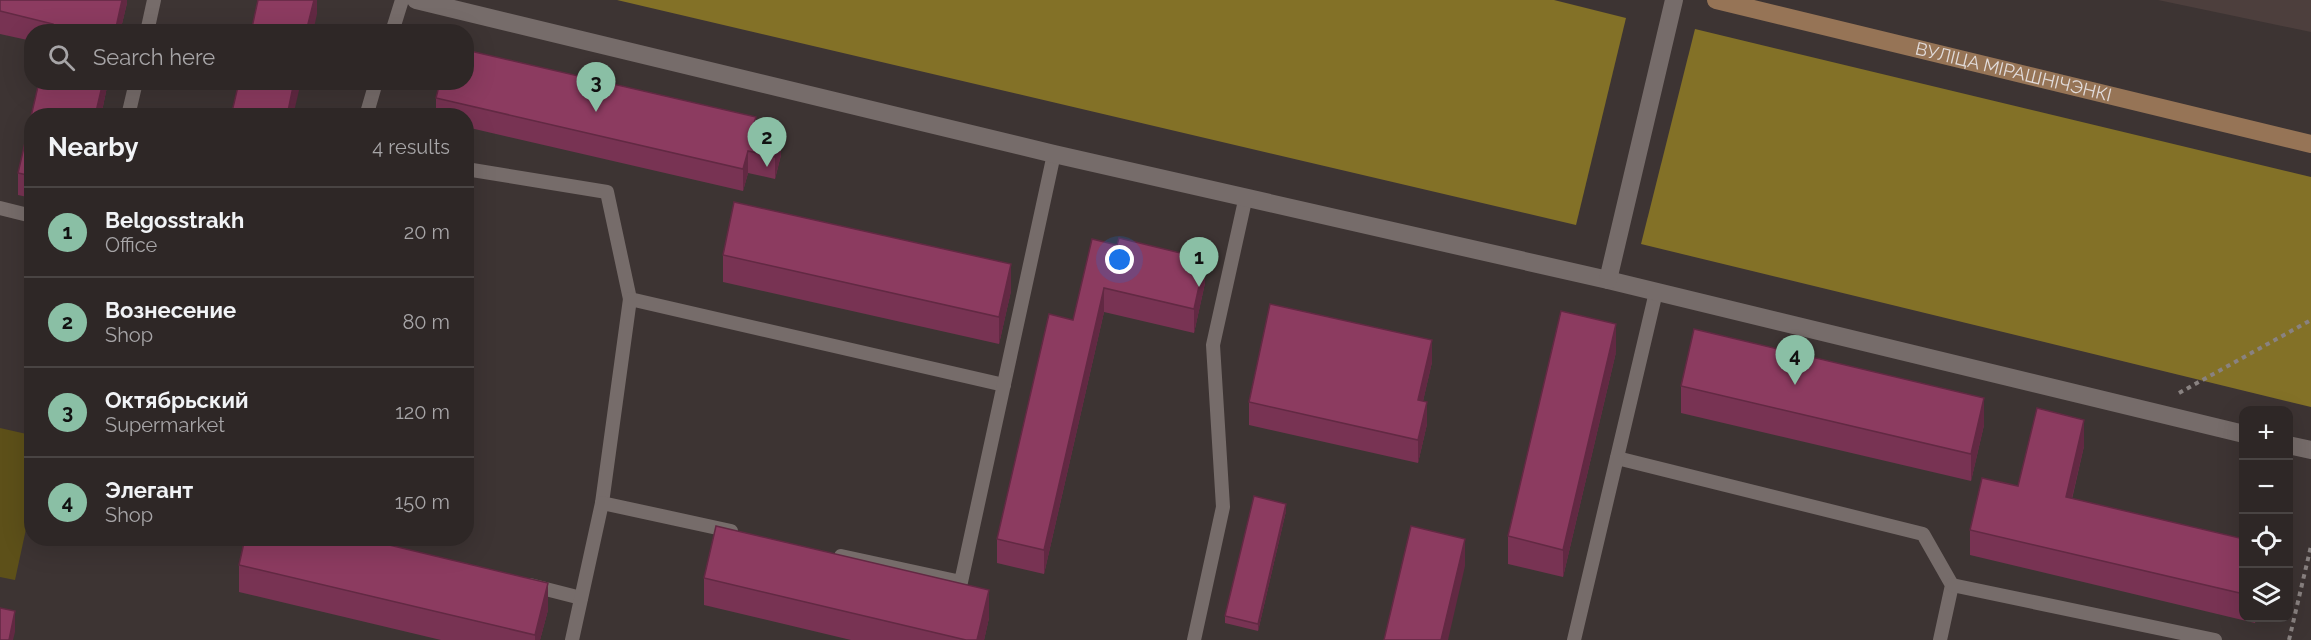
<!DOCTYPE html>
<meta charset="utf-8">
<style>
:root{--surface:#2e2726;--page:#3a3332;--text:#f1f3f6;--muted:#a7a5a7;--line:#494443;--accent:#8abfa5}
body{margin:0;font-family:Raleway,sans-serif;background:var(--page);color:var(--text)}
.controls{position:absolute;right:18px;bottom:18px;display:grid;overflow:hidden;border-radius:12px;box-shadow:0 6px 24px #0002}
.controls button{width:54px;height:54px;display:grid;place-items:center;padding:0;border:0;border-bottom:2px solid var(--line);background:var(--surface);color:var(--text);font:30px sans-serif}
.you{position:absolute;left:1120px;top:260px;width:21px;height:21px;margin:-15px;border:4px solid #fff;border-radius:50%;background:#1a73e8;box-shadow:0 0 0 9px #1a73e833}
.badge{display:grid;place-items:center;width:39px;height:39px;border-radius:50%;background:var(--accent);color:#111;font-size:20px;font-weight:700}
.pin{position:absolute;translate:-50% -50px;filter:drop-shadow(0 2px 3px #0008)}
.pin::after{content:'';position:absolute;top:32px;width:21px;height:18px;background:inherit;clip-path:polygon(0 0,100% 0,50% 100%)}
.list{margin:0;padding:0;list-style:none}
h2{display:flex;justify-content:space-between;align-items:center;height:78px;margin:0;padding:0 24px;font-size:26px}
h2 small{font-size:20px;font-weight:400;color:var(--muted)}
.list li{display:grid;grid-template-columns:39px 1fr auto;gap:18px;align-items:center;box-sizing:border-box;height:90px;padding:0 24px;border-top:2px solid var(--line)}
.list b{display:block;font-size:22px;white-space:nowrap}
.list p{margin:0;font-size:20px;white-space:nowrap;color:var(--muted)}
.list em{font-size:20px;font-style:normal;color:var(--muted)}
.icon{flex:none;width:33px;height:33px;fill:none;stroke:currentColor;stroke-width:2;stroke-linecap:round;stroke-linejoin:round}
.map{position:relative;flex:none;width:2311px;height:640px;overflow:hidden}
.search{position:absolute;background:var(--surface);box-shadow:0 6px 24px #0002;left:24px;top:24px;width:450px;height:66px;display:flex;align-items:center;gap:15px;box-sizing:border-box;padding:0 21px;border-radius:24px;color:var(--muted);font-size:22px}
.panel{position:absolute;background:var(--surface);box-shadow:0 6px 24px #0002;left:24px;top:108px;width:450px;height:438px;border-radius:24px}
.map>svg:first-child{display:block}
</style>
<div class="map">
<svg width="2311" height="640" viewBox="0 0 2311 640">
<rect width="100%" height="100%" fill="#3d3433"/>
<polygon fill="#4d3f3d" points="2158,0 2311,0 2311,32"/>
<polygon fill="#5d5019" points="0,428 31,435 31,506 15,580 0,577"/>
<g fill="#837127">
<polygon points="617,0 1554,0 1626,18 1576,225"/>
<polygon points="1695,29 2311,177 2311,407 1641,244"/>
</g>
<g fill="none" stroke-linecap="round" stroke-linejoin="round">
<g stroke="#898281" stroke-width="4" stroke-dasharray="4.5 4.5" stroke-linecap="butt">
<polyline points="2179,393 2311,320"/>
<polyline points="2289,640 2311,546"/>
</g>
<g stroke="#766c6a" stroke-width="14">
<polyline points="147,32 154,0"/>
<polyline points="392,32 402,0"/>
<polyline points="128,116 136,82"/>
<polyline points="369,116 367,113 376,82"/>
<polyline points="466,169 607,192 630,299"/>
<polyline points="0,208 32,216"/>
<polyline points="1617,458 1923,534 1952,585 1940,640"/>
<polyline points="602,503 630,299 1004,385"/>
<polyline points="841,556 961,582 1054,154"/>
<polyline points="530,585 581,598"/>
<polyline points="1952,585 2215,640"/>
<polyline points="572,640 602,503 731,531"/>
<polyline points="1194,640 1223,507 1213,345 1246,196"/>
<polyline points="1574,640 1656,292"/>
</g>
<g stroke="#766c6a" stroke-width="18">
<polyline points="416,0 1054,154 1608,280 2244,434"/>
<polyline points="1608,280 1674,0"/>
<polyline points="2288,445 2311,450"/>
</g>
<path stroke="#967456" stroke-width="18" id="s1" d="M1716,0l595,144"/>
</g>
<g fill="#783353">
<polygon points="0,0 127,0 127,3 120,32 32,32 32,41 0,34"/>
<polygon points="39,82 108,82 101,116 32,116 32,198 18,195 18,173"/>
<polygon points="436,98 756,127 781,155 775,179 748,173 743,191 466,127 466,116 436,116"/>
<polygon points="1117,245 1205,283 1194,333 1104,312 1044,574 997,563 997,539 1073,320"/>
<polygon points="723,255 1011,291 999,344 723,282"/>
<polygon points="1616,352 1563,577 1508,564 1508,536"/>
<polygon points="1432,362 1423,401 1427,424 1418,463 1249,425 1249,402"/>
<polygon points="1681,386 1984,425 1971,481 1681,413"/>
<polygon points="2084,446 2072,499 2244,539 2244,618 2256,618 2255,623 1970,555 1970,530 2018,486"/>
<polygon points="1286,511 1258,631 1225,623 1225,616"/>
<polygon points="239,565 548,610 540,640 441,640 239,592"/>
<polygon points="704,578 989,618 984,640 851,640 704,605"/>
</g>
<g fill="#622943">
<polygon points="122,0 127,0 127,3 120,32 115,32"/>
<polygon points="314,0 317,0 317,14 313,32 306,32"/>
<polygon points="103,82 108,82 101,116 95,116"/>
<polygon points="294,82 301,82 293,116 287,116"/>
<polygon points="781,133 781,155 775,179 775,157"/>
<polygon points="748,151 748,173 743,191 743,169"/>
<polygon points="1205,259 1205,283 1194,333 1194,309"/>
<polygon points="1011,264 1011,291 999,344 999,317"/>
<polygon points="1104,288 1104,312 1044,574 1044,550"/>
<polygon points="1616,324 1616,352 1563,577 1563,550"/>
<polygon points="1432,340 1432,362 1418,423 1418,400"/>
<polygon points="1984,398 1984,425 1971,481 1971,454"/>
<polygon points="1427,402 1427,424 1418,463 1418,440"/>
<polygon points="2084,420 2084,446 2066,523 2066,497"/>
<polygon points="1286,504 1286,511 1258,631 1258,624"/>
<polygon points="1465,539 1465,566 1448,640 1441,640"/>
<polygon points="548,583 548,610 540,640 535,640 535,635"/>
<polygon points="989,590 989,618 984,640 977,640"/>
<polygon points="15,611 15,632 13,640 9,640"/>
</g>
<g fill="#8c3b60" stroke="#622943" stroke-width="1.5">
<polygon points="0,0 122,0 115,32 51,32 53,24 0,11"/>
<polygon points="258,0 314,0 306,32 251,32"/>
<polygon points="466,50 756,117 753,126 781,133 775,157 748,151 743,169 436,98 440,82 466,82"/>
<polygon points="39,82 103,82 95,116 32,116 32,176 18,173"/>
<polygon points="239,82 294,82 287,116 231,116"/>
<polygon points="734,202 1011,264 999,317 723,255"/>
<polygon points="1119,238 1205,259 1194,309 1104,288 1044,550 997,539 1049,314 1073,320 1092,239 1117,245"/>
<polygon points="1270,304 1432,340 1418,400 1427,402 1418,440 1249,402"/>
<polygon points="1561,311 1616,324 1563,550 1508,536"/>
<polygon points="1694,329 1984,398 1971,454 1681,386"/>
<polygon points="2037,408 2084,420 2066,497 2244,539 2244,594 1970,530 1982,478 2018,486"/>
<polygon points="1254,496 1286,504 1258,624 1225,616"/>
<polygon points="716,526 989,590 977,640 966,640 704,578"/>
<polygon points="1411,526 1465,539 1441,640 1384,640"/>
<polygon points="245,538 360,538 548,583 535,635 239,565"/>
<polygon points="0,608 15,611 9,640 0,640"/>
</g>
<g text-anchor="middle" stroke-width="4.5" stroke-linejoin="round" paint-order="stroke">
<g font-size="18" fill="#e2dcdb" stroke="#3d3433">
<text dy="6" stroke="none"><textPath href="#s1" startOffset="306">ВУЛІЦА МІРАШНІЧЭНКІ</textPath></text>
</g>
</g>
</svg>
<div class="controls">
<button>+</button>
<button>−</button>
<button><svg class="icon" aria-label="locate" viewBox="0 0 24 24"><circle cx="12" cy="12" r="6"/><path d="M12 2v4M12 18v4M2 12h4M18 12h4"/></svg></button>
<button><svg class="icon" aria-label="layers" viewBox="0 0 24 24"><path d="M12 4l9 5-9 5-9-5zM3 14l9 5 9-5"/></svg></button>
</div>
<div class="you"></div>
<div class="pin badge" style="left:1199px;top:287px">1</div>
<div class="pin badge" style="left:767px;top:167px">2</div>
<div class="pin badge" style="left:596px;top:112px">3</div>
<div class="pin badge" style="left:1795px;top:385px">4</div>
<div class="search"><svg class="icon" aria-label="search" viewBox="0 0 24 24"><circle cx="10" cy="10" r="6"/><path d="M15 15l6 6"/></svg>Search here</div>
<section class="panel">
<h2>Nearby<small>4 results</small></h2>
<ul class="list">
<li><span class="badge">1</span><div><b>Belgosstrakh</b><p>Office</p></div><em>20 m</em></li>
<li><span class="badge">2</span><div><b>Вознесение</b><p>Shop</p></div><em>80 m</em></li>
<li><span class="badge">3</span><div><b>Октябрьский</b><p>Supermarket</p></div><em>120 m</em></li>
<li><span class="badge">4</span><div><b>Элегант</b><p>Shop</p></div><em>150 m</em></li>
</ul>
</section>
</div>
